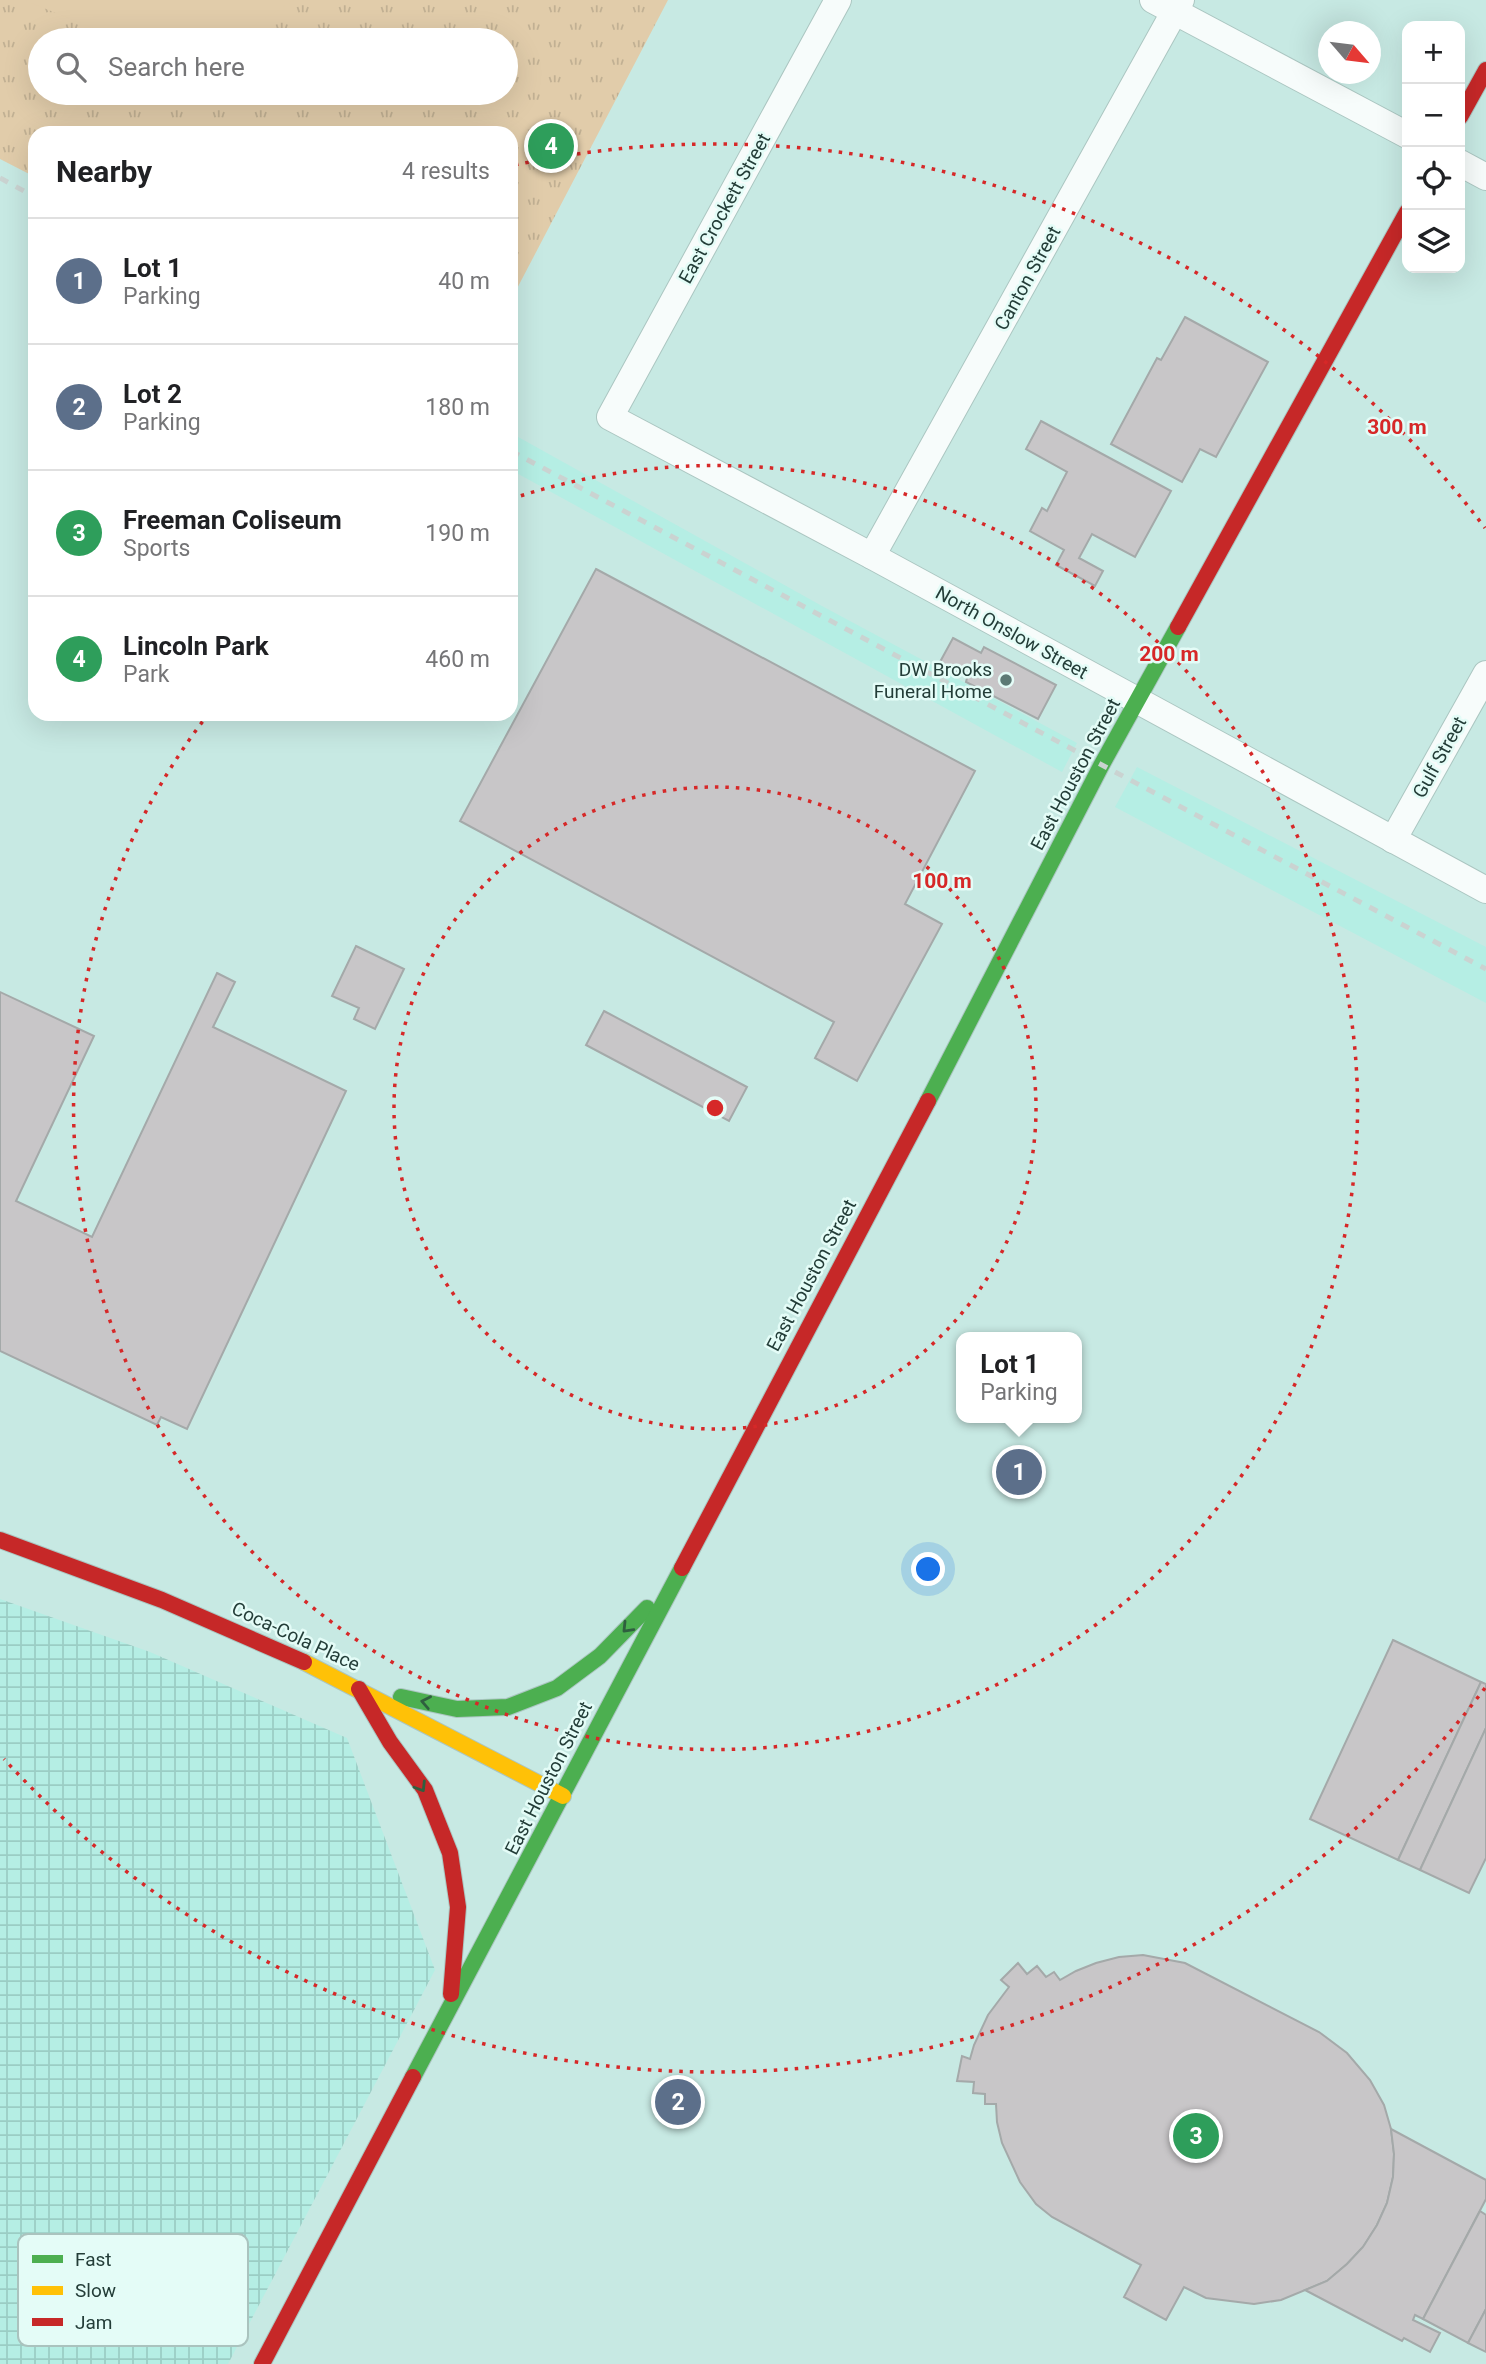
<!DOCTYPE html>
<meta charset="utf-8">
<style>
:root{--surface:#fff;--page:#f2f2f2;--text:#202124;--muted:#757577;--line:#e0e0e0;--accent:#1a73e8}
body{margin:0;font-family:Roboto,sans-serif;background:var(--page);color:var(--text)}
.controls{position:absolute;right:21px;top:21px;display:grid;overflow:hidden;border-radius:14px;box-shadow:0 7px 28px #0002}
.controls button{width:63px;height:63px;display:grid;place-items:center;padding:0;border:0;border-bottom:2px solid var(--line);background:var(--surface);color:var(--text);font:35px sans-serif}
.compass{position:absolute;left:1318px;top:21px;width:63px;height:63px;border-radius:50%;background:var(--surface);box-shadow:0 7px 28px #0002;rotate:118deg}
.you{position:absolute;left:929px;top:1570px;width:24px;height:24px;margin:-18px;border:5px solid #fff;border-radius:50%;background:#1a73e8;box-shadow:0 0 0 10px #1a73e833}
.badge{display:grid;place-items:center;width:46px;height:46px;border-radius:50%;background:var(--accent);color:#fff;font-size:23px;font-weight:700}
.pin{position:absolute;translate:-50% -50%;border:4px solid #fff;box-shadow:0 2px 7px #0006}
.popup{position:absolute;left:956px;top:1332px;width:126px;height:91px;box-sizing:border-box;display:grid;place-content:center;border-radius:14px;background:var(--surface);filter:drop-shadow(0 2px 5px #0005);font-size:23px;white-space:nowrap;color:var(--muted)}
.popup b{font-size:26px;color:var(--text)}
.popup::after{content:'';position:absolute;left:50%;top:100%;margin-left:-14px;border:14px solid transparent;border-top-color:var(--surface)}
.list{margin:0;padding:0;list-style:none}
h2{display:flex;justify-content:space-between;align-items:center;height:91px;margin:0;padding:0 28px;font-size:30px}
h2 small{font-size:23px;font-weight:400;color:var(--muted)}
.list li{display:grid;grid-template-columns:46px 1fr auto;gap:21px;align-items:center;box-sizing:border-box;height:126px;padding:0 28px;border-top:2px solid var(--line)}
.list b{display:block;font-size:26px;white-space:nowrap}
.list p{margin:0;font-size:23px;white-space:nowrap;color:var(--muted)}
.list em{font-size:23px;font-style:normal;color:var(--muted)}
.icon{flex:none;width:38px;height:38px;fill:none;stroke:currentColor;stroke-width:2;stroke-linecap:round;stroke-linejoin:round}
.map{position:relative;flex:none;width:1486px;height:2364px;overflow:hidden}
.search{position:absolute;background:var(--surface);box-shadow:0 7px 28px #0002;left:28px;top:28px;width:490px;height:77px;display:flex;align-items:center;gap:18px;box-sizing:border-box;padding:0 24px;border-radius:38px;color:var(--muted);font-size:26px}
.panel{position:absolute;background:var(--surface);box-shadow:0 7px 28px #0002;left:28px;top:126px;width:490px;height:595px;border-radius:21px}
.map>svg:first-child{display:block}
</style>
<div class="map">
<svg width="1486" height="2364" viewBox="0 0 1486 2364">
<defs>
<pattern id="industrial-grid" width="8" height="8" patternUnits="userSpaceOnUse" patternTransform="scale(1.75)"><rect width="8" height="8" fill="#b5eee4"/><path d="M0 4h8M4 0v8" fill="none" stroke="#9bcdc4"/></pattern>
<pattern id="grass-tufts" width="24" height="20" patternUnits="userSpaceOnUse" patternTransform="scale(1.75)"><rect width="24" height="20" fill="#e1ccaa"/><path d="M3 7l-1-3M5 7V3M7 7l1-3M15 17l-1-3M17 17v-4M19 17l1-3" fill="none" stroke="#c1b093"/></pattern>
</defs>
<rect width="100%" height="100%" fill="#c7e9e3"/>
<g fill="#b5eee4">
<polygon points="511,433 822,606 1077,743 1062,772 511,470"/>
<polygon points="1137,767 1486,947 1486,1003 1115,807"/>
</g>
<polygon fill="url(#industrial-grid)" points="0,1599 150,1652 347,1738 435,1970 228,2364 0,2364"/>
<path fill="url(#grass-tufts)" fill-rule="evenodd" d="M0,0h668l-157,300v-167h-476v44l-35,-18zM40,40h466v53h-466z"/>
<polygon fill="#e1ccaa" points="24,0 294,0 248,29 205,40 151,40 105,33"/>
<g fill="#c8c6c8" stroke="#a4a9a9" stroke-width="2">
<polygon points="1185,317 1268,362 1216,457 1200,449 1182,482 1111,444 1157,358 1161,360"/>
<polygon points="1041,421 1171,491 1135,557 1092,534 1079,558 1103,571 1095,586 1056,565 1064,550 1030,531 1042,508 1047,511 1067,472 1026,449"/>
<polygon points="596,569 975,771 905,904 942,924 857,1081 815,1058 834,1022 460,821"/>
<polygon points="953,638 981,653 984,647 1056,685 1038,719 966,682 967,678 940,662"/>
<polygon points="356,946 404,969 375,1029 354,1019 359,1008 332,996"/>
<polygon points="217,973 235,982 213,1027 346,1091 187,1429 161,1417 157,1425 0,1351 0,992 94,1036 16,1201 92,1237"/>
<polygon points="604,1011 747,1087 729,1121 586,1045"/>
<polygon points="1393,1640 1481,1682 1398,1860 1310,1819"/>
<polygon points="1481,1682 1486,1684 1486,1728 1420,1870 1398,1860"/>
<polygon points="1486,1728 1486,1858 1469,1893 1420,1870"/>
<polygon points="1143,1955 1185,1963 1319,2032 1347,2053 1370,2080 1384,2105 1391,2129 1394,2154 1393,2177 1387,2203 1377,2225 1363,2247 1347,2264 1327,2281 1281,2300 1254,2304 1206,2298 1184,2287 1166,2320 1124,2297 1141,2265 1052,2217 1036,2204 1020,2182 1002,2143 997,2122 996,2104 985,2104 985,2094 973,2093 974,2082 957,2081 962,2056 970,2059 974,2045 988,2015 1009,1987 1001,1980 1018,1963 1027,1974 1037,1966 1046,1977 1054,1972 1060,1980 1076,1971 1096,1963 1119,1957"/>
<polygon points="1391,2129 1486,2180 1486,2199 1423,2319 1415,2315 1413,2320 1440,2333 1430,2352 1404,2338 1402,2341 1305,2290 1327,2281 1347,2264 1363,2247 1377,2225 1387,2203 1393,2177 1394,2154"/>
<polygon points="1480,2211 1486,2215 1486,2309 1468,2343 1423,2319"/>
<polygon points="1486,2309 1486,2352 1468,2343"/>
</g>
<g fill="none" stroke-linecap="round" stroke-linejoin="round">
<g stroke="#abc6c1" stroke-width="28">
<g id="street">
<polyline points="838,0 610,417 872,556 1486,890"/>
<polyline points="1153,0 1407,135"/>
<polyline points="1460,163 1486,177"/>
<polyline points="872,556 1181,0"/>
<polyline points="1393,840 1486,674"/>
</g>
</g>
<g stroke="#abc6c1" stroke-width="18">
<g id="fast">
<polyline points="928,1101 1101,766 1178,627"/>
<polyline points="401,1697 457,1709 508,1707 557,1688 600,1656 647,1608"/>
<polyline points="413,2077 682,1568"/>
</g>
</g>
<g stroke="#abc6c1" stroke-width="18">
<polyline id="slow" points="304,1662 563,1796"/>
</g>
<g stroke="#abc6c1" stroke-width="18">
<g id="jam">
<polyline points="1460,117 1486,70"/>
<polyline points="1178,627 1407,212"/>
<polyline points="0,1540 162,1600 304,1662"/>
<polyline points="682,1568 928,1101"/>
<polyline points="359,1689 390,1742 425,1790 450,1853 458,1907 451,1994"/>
<polyline points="262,2364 413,2077"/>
</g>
</g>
<use href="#street" stroke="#f7fcfb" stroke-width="26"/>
<use href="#fast" stroke="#4caf50" stroke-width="16"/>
<use href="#slow" stroke="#ffc107" stroke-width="16"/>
<use href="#jam" stroke="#c62828" stroke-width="16"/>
<g stroke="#cad3d1" stroke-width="5" stroke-dasharray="9 9" stroke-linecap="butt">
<polyline points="0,178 35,197"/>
<polyline points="511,451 1486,969"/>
</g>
</g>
<defs><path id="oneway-chevron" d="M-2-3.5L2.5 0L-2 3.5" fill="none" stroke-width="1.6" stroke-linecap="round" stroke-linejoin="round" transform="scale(1.75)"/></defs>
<g stroke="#2f5f3f">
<use href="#oneway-chevron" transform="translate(627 1628) rotate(134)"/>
<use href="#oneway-chevron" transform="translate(426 1702) rotate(-169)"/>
<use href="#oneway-chevron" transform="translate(421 1787) rotate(58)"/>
</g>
<g fill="none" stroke="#d62828" stroke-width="3.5" stroke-dasharray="3.5 7">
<circle cx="715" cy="1108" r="321"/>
<path d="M511 499A642 642 0 1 1 206 717"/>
<path d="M1485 1688A964 964 0 0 1 4 1759M515 165A964 964 0 0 1 1485 528"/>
</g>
<circle fill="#5c7974" stroke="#e4fcf7" stroke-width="2.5" cx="1006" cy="680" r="7"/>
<g text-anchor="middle" stroke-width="5" stroke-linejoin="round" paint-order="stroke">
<g font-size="19" fill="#233d38" stroke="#e4fcf7">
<text transform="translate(724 208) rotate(-61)" y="7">East Crockett Street</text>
<text transform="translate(1027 278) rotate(-61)" y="7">Canton Street</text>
<text transform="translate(1012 632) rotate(29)" y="7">North Onslow Street</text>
<text transform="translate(1439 757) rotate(-61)" y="7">Gulf Street</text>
<text transform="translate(1075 774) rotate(-62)" y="7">East Houston Street</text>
<text transform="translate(811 1275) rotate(-62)" y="7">East Houston Street</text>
<text transform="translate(296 1636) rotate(25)" y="7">Coca-Cola Place</text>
<text transform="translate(548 1778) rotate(-63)" y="7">East Houston Street</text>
</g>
<g font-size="19" fill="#233d38" stroke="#e4fcf7" text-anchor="end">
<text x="992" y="676">DW Brooks<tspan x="992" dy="22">Funeral Home</tspan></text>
</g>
</g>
<rect x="18" y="2234" width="230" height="112" rx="10" fill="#e4fcf7" stroke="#aac3be" stroke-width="2"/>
<rect x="32" y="2255" width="31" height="8" fill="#4caf50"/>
<rect x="32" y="2286" width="31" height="9" fill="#ffc107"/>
<rect x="32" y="2318" width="31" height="8" fill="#c62828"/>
<g font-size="19" fill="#233d38">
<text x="75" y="2266">Fast</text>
<text x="75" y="2297">Slow</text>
<text x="75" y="2329">Jam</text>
</g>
<circle cx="715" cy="1108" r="10" fill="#d62828" stroke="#e4fcf7" stroke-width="3.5"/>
<g font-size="21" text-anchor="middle" font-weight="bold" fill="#d62828" stroke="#e4fcf7" stroke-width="5" stroke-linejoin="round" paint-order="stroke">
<text x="1397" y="434">300 m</text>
<text x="1169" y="661">200 m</text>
<text x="942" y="888">100 m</text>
</g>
</svg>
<div class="controls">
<button>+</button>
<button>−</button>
<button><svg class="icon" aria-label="locate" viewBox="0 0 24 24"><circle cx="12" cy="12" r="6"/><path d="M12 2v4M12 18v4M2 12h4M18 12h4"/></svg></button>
<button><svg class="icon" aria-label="layers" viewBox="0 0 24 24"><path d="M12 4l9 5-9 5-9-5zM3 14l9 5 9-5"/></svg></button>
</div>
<svg class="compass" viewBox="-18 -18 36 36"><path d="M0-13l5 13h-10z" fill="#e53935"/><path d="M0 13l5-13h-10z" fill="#757577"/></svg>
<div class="you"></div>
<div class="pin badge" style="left:1019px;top:1472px;background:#5c6f8a">1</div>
<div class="popup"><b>Lot 1</b>Parking</div>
<div class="pin badge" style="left:678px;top:2102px;background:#5c6f8a">2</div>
<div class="pin badge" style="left:1196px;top:2136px;background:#2e9e5b">3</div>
<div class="pin badge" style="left:551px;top:146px;background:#2e9e5b">4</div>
<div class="search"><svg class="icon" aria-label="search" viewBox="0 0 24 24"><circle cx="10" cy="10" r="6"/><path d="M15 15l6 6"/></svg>Search here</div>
<section class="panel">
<h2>Nearby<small>4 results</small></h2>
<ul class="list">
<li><span class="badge" style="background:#5c6f8a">1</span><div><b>Lot 1</b><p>Parking</p></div><em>40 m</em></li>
<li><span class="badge" style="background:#5c6f8a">2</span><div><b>Lot 2</b><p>Parking</p></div><em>180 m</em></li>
<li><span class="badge" style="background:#2e9e5b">3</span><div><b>Freeman Coliseum</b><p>Sports</p></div><em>190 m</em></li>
<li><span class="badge" style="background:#2e9e5b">4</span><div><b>Lincoln Park</b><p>Park</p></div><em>460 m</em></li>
</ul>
</section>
</div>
